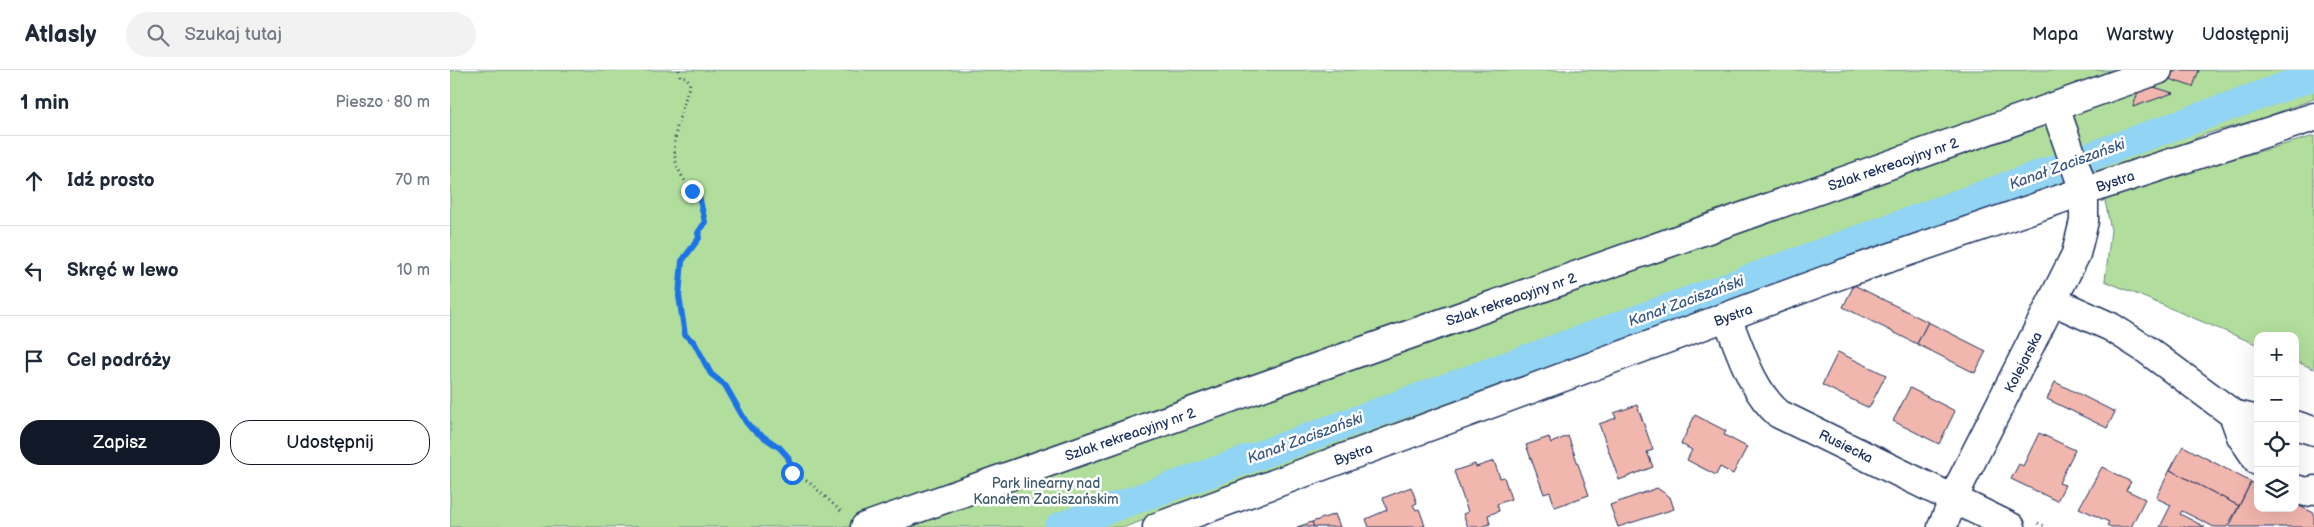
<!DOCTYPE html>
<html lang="pl">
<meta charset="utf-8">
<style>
:root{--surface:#fff;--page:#f2f2f3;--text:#1f2937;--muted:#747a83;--line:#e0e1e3;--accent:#111827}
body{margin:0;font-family:"Balsamiq Sans",sans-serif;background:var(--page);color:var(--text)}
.controls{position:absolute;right:15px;bottom:15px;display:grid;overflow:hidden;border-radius:10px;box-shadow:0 5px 20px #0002}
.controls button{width:45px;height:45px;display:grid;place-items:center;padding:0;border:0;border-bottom:1px solid var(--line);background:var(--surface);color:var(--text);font:25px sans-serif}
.stop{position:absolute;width:15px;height:15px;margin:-11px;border:4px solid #1a73e8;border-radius:50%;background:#fff}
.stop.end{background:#1a73e8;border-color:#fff;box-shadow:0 1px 5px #0008}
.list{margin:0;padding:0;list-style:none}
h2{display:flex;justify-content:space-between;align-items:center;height:65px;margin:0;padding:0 20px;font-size:21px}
h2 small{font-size:16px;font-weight:400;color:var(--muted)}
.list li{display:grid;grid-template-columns:32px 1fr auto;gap:15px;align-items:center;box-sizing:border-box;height:90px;padding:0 20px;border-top:1px solid var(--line)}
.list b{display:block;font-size:19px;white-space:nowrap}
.list em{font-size:16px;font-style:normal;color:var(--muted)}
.actions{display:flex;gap:10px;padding:15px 20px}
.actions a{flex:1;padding:11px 0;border:1px solid var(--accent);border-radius:20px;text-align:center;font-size:18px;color:var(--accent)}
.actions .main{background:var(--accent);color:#fff}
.icon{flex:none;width:28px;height:28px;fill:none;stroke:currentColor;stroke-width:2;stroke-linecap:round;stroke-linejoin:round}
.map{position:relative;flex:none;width:1864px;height:457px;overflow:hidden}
header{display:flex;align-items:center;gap:30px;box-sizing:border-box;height:70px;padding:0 25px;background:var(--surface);border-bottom:1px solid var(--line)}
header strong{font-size:24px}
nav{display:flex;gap:28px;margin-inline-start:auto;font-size:18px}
.search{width:350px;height:45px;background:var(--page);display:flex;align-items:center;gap:12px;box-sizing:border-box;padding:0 18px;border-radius:28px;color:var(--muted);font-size:19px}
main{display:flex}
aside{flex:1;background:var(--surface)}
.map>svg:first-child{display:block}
</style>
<header>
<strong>Atlasly</strong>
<div class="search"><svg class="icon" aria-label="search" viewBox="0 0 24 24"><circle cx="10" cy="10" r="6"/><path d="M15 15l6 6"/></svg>Szukaj tutaj</div>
<nav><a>Mapa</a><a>Warstwy</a><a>Udostępnij</a></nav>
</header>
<main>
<aside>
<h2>1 min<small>Pieszo · 80 m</small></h2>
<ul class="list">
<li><svg class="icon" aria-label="ahead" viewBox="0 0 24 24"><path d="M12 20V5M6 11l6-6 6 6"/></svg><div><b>Idź prosto</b></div><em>70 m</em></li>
<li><svg class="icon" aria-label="left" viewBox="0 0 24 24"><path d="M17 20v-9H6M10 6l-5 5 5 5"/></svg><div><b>Skręć w lewo</b></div><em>10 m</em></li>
<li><svg class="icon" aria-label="arrive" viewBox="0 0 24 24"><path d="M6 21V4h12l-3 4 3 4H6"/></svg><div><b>Cel podróży</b></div></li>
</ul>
<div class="actions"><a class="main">Zapisz</a><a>Udostępnij</a></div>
</aside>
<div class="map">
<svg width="1864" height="457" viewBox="0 0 1864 457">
<rect width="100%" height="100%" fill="#fff"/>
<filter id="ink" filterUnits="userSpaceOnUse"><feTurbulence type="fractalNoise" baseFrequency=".02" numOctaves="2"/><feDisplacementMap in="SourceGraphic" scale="10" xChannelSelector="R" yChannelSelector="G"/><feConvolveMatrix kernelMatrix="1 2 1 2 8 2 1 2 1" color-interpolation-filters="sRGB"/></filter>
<g filter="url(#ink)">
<g fill="#b1de9c" stroke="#66867d">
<polygon points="0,0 1864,0 1864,1 596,457 0,457"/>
<polygon points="1864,11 1864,29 1810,49 1755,64 1713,83 1640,110 1634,93"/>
<polygon points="1864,66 1864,299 1845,291 1845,266 1808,266 1808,275 1655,211 1661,160 1654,126"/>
<polygon points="1617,99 1622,115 1504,152 675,457 621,457"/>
</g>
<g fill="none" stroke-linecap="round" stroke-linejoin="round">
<polyline stroke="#92d4f3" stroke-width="29" points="609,457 1864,6"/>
</g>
<g fill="#f1b6ae" stroke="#1b2f5e">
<polygon points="1730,0 1749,0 1743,17 1711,6"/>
<polygon points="1691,13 1723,23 1683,37"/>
<polygon points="1404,215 1478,252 1467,274 1393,237"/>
<polygon points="1478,252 1536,281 1525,303 1467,274"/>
<polygon points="1388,282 1436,305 1419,338 1372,315"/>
<polygon points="1605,312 1665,342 1657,358 1597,329"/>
<polygon points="1460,318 1505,341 1489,374 1443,351"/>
<polygon points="1187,335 1203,380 1197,382 1203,397 1169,410 1149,354 1166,348 1164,343"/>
<polygon points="1245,345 1276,361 1274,365 1297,377 1283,404 1270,397 1266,405 1237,390 1242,380 1231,374"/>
<polygon points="1589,363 1625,380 1609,413 1615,415 1607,431 1561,409 1569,394 1573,396"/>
<polygon points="1118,366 1139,425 1105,437 1100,422 1094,424 1076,375 1099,367 1101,373"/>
<polygon points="1733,376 1801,412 1789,436 1720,400"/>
<polygon points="1044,391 1050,408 1054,407 1061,429 1047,434 1049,441 1038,445 1040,454 1031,457 1018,457 1013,444 1018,442 1004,401 1025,394 1026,397"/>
<polygon points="1652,397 1681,412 1676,420 1695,429 1681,457 1661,457 1657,455 1659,452 1629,438"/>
<polygon points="1720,400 1789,436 1777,457 1764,457 1732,441 1730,444 1755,457 1710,457 1721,435 1706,428"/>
<polygon points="1801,412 1808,415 1808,438 1845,438 1845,434 1864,443 1864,457 1779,457"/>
<polygon points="961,417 967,433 963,435 966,440 969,439 975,455 970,457 919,457 916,449 937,440 933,428"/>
<polygon points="1207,418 1220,427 1224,439 1168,457 1160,435"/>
<polygon points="885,444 890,457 864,457 862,452"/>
<polygon points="862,452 864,457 847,457"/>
</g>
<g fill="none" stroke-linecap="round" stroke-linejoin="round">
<g stroke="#1b2f5e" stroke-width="31">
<g id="minor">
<polyline points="1603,231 1661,257 1697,280 1783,344 1808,350"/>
<path d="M1277,248c14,33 24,72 52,96l232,113"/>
<polyline points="1783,344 1791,366 1808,391"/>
<polyline points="1845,355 1864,361"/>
<polyline points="1845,419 1856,422 1864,420"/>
<polyline points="415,457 1708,0"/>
<polyline points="707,457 1395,203 1634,121 1864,47"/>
<polyline points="1492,457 1511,412 1626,184 1634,151 1634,121 1605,37"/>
</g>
</g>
<g stroke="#1b2f5e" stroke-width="3" stroke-dasharray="1 4" stroke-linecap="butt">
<path d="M229,0l1,6 6,1 4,6c-12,44 -32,77 9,113l6,25 -7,12 1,5 -17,23 -3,35 6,39 9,7 17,32 14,11 21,37 6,7 28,19 8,9 5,16 17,10 33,30"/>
<polyline points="1588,453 1597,457"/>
</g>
<use href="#minor" stroke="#fff" stroke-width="28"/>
</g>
</g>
<g fill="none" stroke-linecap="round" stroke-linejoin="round" filter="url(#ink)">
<polyline stroke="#1a73e8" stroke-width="6" points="242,121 249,126 255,152 248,163 249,168 232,191 229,226 235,265 244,272 261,304 275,315 296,352 302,359 330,378 338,387 342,403"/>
</g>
<g text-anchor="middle" stroke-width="5" stroke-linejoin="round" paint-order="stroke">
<g font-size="14" fill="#1b2f5e" stroke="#fff">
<text transform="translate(1443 94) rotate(-19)" y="5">Szlak rekreacyjny nr 2</text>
<text transform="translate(1665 111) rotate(-18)" y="5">Bystra</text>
<text transform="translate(1061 229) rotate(-19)" y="5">Szlak rekreacyjny nr 2</text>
<text transform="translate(1283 245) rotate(-20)" y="5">Bystra</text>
<text transform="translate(1573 292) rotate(-63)" y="5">Kolejarska</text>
<text transform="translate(680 364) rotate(-19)" y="5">Szlak rekreacyjny nr 2</text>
<text transform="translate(1396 376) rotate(26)" y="5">Rusiecka</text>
<text transform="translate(903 384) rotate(-20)" y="5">Bystra</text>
</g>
<g font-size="14" fill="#405b6e" stroke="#fff">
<text x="596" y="418">Park linearny nad<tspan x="596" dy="16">Kanałem Zaciszańskim</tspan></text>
</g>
<g font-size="15" font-style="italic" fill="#395883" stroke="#fff">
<text transform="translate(1617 94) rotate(-20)" y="5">Kanał Zaciszański</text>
<text transform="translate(1236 231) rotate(-20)" y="5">Kanał Zaciszański</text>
<text transform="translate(855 368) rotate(-20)" y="5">Kanał Zaciszański</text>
</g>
</g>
</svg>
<div class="controls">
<button>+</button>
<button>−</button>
<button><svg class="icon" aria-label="locate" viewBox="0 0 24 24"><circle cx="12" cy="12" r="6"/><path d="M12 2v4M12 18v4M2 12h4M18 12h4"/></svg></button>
<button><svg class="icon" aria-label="layers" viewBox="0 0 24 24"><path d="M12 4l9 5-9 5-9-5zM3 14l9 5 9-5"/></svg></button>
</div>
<div class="stop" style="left:342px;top:403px"></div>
<div class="stop end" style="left:242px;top:121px"></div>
</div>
</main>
